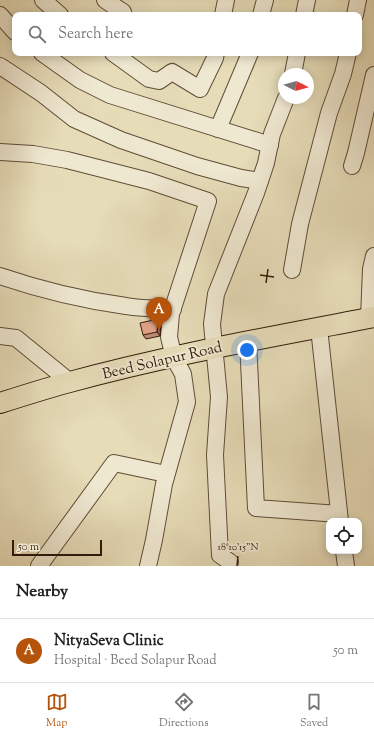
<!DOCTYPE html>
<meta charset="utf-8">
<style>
:root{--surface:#fff;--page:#f6f6f6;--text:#222;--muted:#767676;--line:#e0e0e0;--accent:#b45309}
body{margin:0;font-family:"Sorts Mill Goudy",serif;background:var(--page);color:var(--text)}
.controls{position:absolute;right:12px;bottom:12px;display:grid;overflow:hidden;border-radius:8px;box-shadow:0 2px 10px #0003}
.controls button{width:36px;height:36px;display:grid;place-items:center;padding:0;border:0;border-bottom:1px solid var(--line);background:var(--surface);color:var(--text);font:20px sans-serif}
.compass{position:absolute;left:278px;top:68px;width:36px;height:36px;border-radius:50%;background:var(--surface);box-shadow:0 2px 10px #0003;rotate:96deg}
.scale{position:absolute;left:12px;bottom:10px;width:90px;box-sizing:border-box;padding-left:4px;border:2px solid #341c0b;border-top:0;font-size:11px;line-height:14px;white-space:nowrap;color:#341c0b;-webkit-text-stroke:3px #efe8d1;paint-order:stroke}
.you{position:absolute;left:247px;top:350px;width:14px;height:14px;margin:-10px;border:3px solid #fff;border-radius:50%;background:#1a73e8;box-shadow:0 0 0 6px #1a73e833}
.badge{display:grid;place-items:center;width:26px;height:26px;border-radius:50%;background:var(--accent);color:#fff;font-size:13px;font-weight:700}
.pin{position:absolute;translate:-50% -33px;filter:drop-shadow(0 1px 2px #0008)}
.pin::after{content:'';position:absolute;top:21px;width:14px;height:12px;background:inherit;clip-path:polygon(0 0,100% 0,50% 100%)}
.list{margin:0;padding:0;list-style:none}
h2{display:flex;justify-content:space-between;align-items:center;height:52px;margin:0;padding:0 16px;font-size:17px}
h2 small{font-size:13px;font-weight:400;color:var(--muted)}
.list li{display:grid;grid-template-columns:26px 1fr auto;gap:12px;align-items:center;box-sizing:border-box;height:64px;padding:0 16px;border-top:1px solid var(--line)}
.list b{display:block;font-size:15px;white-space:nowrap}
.list p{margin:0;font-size:13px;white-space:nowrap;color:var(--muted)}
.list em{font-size:13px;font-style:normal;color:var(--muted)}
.icon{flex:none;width:22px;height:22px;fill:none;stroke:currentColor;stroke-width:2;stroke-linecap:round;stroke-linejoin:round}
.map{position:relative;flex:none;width:374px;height:566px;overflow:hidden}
.search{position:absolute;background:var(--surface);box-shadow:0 2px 10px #0003;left:12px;right:12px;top:12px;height:44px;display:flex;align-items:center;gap:10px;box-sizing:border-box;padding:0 14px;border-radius:8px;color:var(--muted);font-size:15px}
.sheet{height:116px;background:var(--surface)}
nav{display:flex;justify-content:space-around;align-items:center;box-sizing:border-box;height:56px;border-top:1px solid var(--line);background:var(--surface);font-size:11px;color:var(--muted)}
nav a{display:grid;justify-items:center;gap:2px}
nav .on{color:var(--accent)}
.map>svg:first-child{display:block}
</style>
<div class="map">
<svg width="374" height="566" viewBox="0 0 374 566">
<rect width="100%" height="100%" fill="#e6dcb8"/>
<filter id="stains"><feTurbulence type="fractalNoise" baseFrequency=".005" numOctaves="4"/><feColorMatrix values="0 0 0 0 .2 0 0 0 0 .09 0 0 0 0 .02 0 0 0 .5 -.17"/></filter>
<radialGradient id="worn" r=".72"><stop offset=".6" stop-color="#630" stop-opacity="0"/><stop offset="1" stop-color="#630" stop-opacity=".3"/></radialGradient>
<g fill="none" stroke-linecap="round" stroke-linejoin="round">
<g stroke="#604c36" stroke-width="18">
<g id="minor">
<polyline points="43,0 60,15"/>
<polyline points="105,0 123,12"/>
<polyline points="0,15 15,32"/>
<polyline points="223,15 226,0"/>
<polyline points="261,15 265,0"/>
<polyline points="304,15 307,0"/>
<polyline points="355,15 358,0"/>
<polyline points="42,53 80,80 110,95 270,145"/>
<polyline points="113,53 149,79 159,81 172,72 200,89 215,58 216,53"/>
<polyline points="0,66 41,93 74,119 121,140 197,166 241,178 260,181"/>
<polyline points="293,74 297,53"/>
<polyline points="218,129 250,53"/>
<polyline points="0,152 33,154 67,160 149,181 208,201 171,314 169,337 174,358 183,374 187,402 164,484 154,540 148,566"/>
<polyline points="352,166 356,153 374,75"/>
<polyline points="292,270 300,224 329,113 343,74 348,53"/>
<path d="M0,276c41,14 83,24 126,30 15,3 32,2 47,3"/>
<polyline points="369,318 371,269 374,256"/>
<polyline points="319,328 340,521"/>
<polyline points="0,336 16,338 70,382"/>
<polyline points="248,341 256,508 339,514"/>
<polyline points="344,551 346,566"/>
<polyline points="230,562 220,555 215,455 219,397 212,324 216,294 256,193 266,163 272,134 286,98"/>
<polyline points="39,566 114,463 166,474"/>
</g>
</g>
<g stroke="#341c0b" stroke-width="22">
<path id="major" d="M0,403c22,-7 44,-14 66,-20 102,-28 205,-46 308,-66"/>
</g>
<use href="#minor" stroke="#efe8d1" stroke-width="16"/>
<use href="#major" stroke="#e6dcb8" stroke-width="20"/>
</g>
<polygon fill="#c18c76" stroke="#341c0b" points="161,323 160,336 146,339 143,335"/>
<polygon fill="#9d7260" stroke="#341c0b" points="158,319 161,323 160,336 157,332"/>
<polygon fill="#e0a389" stroke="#341c0b" points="158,319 157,332 143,335 140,323"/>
<path fill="none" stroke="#341c0b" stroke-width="1.5" d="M260,275l14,2M266,283l2,-14M237,566l1,-10"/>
<g text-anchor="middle" stroke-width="4" stroke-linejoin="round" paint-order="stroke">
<g font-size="15" fill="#341c0b" stroke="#efe8d1">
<text transform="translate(162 360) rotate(-13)" y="5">Beed Solapur Road</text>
</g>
</g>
<g font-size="10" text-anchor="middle" fill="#341c0b" stroke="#efe8d1" stroke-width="4" stroke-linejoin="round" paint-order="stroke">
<text x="238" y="550">18°10'15"N</text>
</g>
<rect width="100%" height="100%" filter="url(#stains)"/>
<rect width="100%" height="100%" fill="url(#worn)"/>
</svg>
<div class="controls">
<button><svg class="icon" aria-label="locate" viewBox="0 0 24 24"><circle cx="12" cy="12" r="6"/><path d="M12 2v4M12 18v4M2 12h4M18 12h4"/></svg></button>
</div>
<svg class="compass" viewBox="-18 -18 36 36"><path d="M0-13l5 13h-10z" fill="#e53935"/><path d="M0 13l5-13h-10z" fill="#767676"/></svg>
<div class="scale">50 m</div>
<div class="you"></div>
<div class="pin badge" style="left:159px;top:330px">A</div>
<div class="search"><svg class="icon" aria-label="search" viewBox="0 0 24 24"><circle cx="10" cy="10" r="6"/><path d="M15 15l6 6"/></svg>Search here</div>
</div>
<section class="sheet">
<h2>Nearby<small></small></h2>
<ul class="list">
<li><span class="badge">A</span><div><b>NityaSeva Clinic</b><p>Hospital · Beed Solapur Road</p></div><em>50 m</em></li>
</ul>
</section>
<nav>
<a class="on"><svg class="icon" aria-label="map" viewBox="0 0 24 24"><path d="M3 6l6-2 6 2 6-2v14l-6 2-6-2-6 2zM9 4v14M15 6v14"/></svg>Map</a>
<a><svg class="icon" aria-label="directions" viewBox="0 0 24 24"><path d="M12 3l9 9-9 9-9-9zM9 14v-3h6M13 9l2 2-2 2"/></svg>Directions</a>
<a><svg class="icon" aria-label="saved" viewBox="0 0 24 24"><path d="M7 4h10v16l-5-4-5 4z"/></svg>Saved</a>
</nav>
